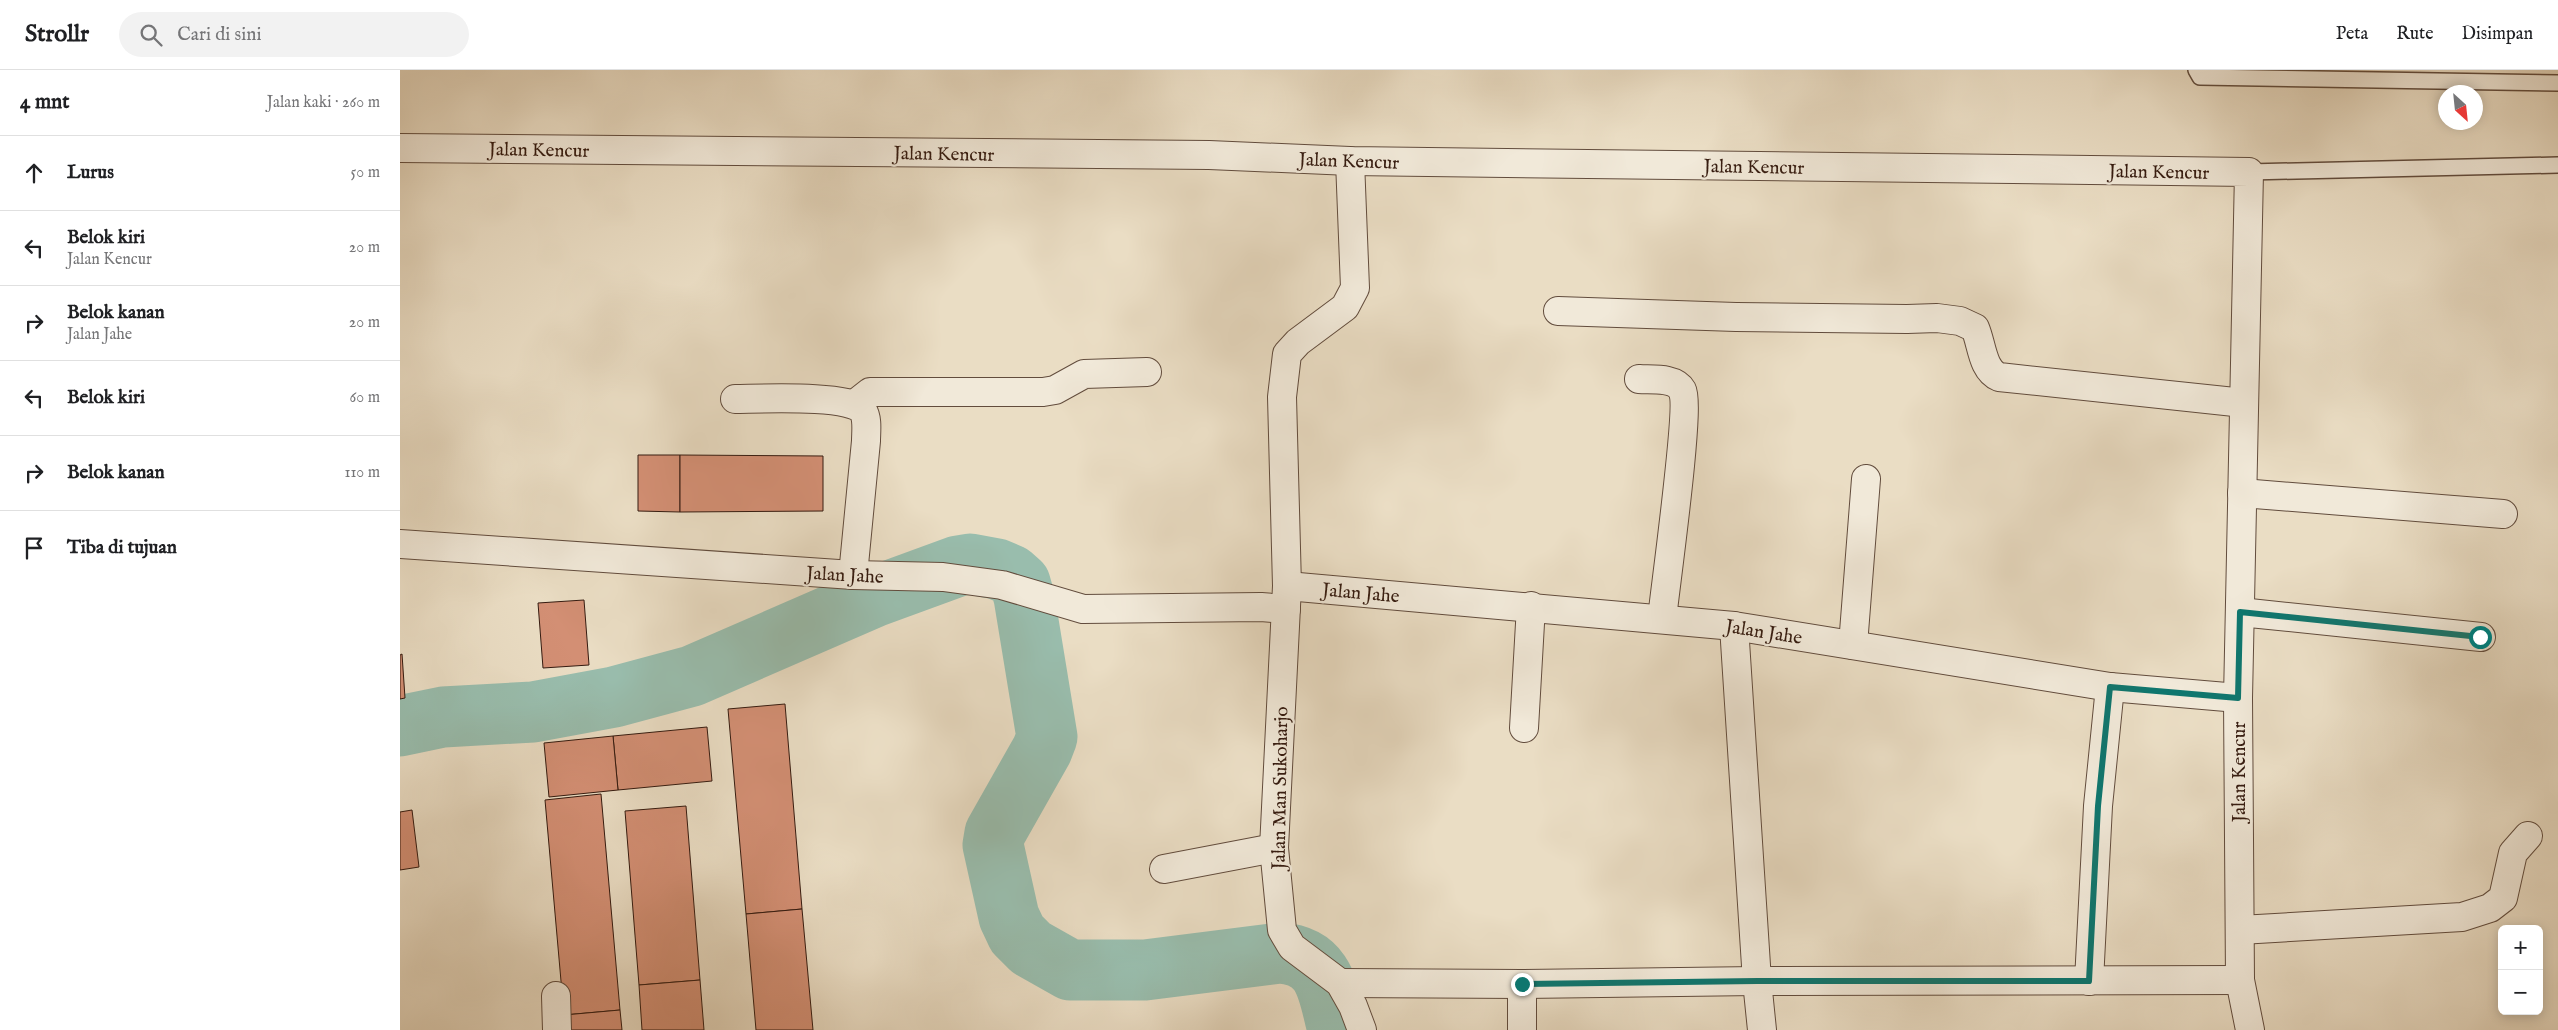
<!DOCTYPE html>
<html lang="id">
<meta charset="utf-8">
<style>
:root{--surface:#fff;--page:#f2f2f2;--text:#202124;--muted:#757577;--line:#e0e0e0}
body{margin:0;font-family:"IM FELL English",serif;background:var(--page);color:var(--text)}
.controls{position:absolute;right:15px;bottom:15px;display:grid;overflow:hidden;border-radius:8px;box-shadow:0 2px 12px #0003}
.controls button{width:45px;height:45px;display:grid;place-items:center;padding:0;border:0;border-bottom:1px solid var(--line);background:var(--surface);color:var(--text);font:25px sans-serif}
.compass{position:absolute;left:2038px;top:15px;width:45px;height:45px;border-radius:50%;background:var(--surface);box-shadow:0 2px 12px #0003;rotate:153deg}
.stop{position:absolute;width:15px;height:15px;margin:-11px;border:4px solid #0f766e;border-radius:50%;background:#fff}
.stop.end{background:#0f766e;border-color:#fff;box-shadow:0 1px 5px #0008}
.list{margin:0;padding:0;list-style:none}
h2{display:flex;justify-content:space-between;align-items:center;height:65px;margin:0;padding:0 20px;font-size:21px}
h2 small{font-size:16px;font-weight:400;color:var(--muted)}
.list li{display:grid;grid-template-columns:32px 1fr auto;gap:15px;align-items:center;box-sizing:border-box;height:75px;padding:0 20px;border-top:1px solid var(--line)}
.list b{display:block;font-size:19px;white-space:nowrap}
.list p{margin:0;font-size:16px;white-space:nowrap;color:var(--muted)}
.list em{font-size:16px;font-style:normal;color:var(--muted)}
.icon{flex:none;width:28px;height:28px;fill:none;stroke:currentColor;stroke-width:2;stroke-linecap:round;stroke-linejoin:round}
.map{position:relative;flex:none;width:2158px;height:960px;overflow:hidden}
header{display:flex;align-items:center;gap:30px;box-sizing:border-box;height:70px;padding:0 25px;background:var(--surface);border-bottom:1px solid var(--line)}
header strong{font-size:24px}
nav{display:flex;gap:28px;margin-inline-start:auto;font-size:18px}
.search{width:350px;height:45px;background:var(--page);display:flex;align-items:center;gap:12px;box-sizing:border-box;padding:0 18px;border-radius:28px;color:var(--muted);font-size:19px}
main{display:flex}
aside{flex:1;background:var(--surface)}
.map>svg:first-child{display:block}
</style>
<header>
<strong>Strollr</strong>
<div class="search"><svg class="icon" aria-label="search" viewBox="0 0 24 24"><circle cx="10" cy="10" r="6"/><path d="M15 15l6 6"/></svg>Cari di sini</div>
<nav><a>Peta</a><a>Rute</a><a>Disimpan</a></nav>
</header>
<main>
<aside>
<h2>4 mnt<small>Jalan kaki · 260 m</small></h2>
<ul class="list">
<li><svg class="icon" aria-label="ahead" viewBox="0 0 24 24"><path d="M12 20V5M6 11l6-6 6 6"/></svg><div><b>Lurus</b></div><em>50 m</em></li>
<li><svg class="icon" aria-label="left" viewBox="0 0 24 24"><path d="M17 20v-9H6M10 6l-5 5 5 5"/></svg><div><b>Belok kiri</b><p>Jalan Kencur</p></div><em>20 m</em></li>
<li><svg class="icon" aria-label="right" viewBox="0 0 24 24"><path d="M7 20v-9h11M14 6l5 5-5 5"/></svg><div><b>Belok kanan</b><p>Jalan Jahe</p></div><em>20 m</em></li>
<li><svg class="icon" aria-label="left" viewBox="0 0 24 24"><path d="M17 20v-9H6M10 6l-5 5 5 5"/></svg><div><b>Belok kiri</b></div><em>60 m</em></li>
<li><svg class="icon" aria-label="right" viewBox="0 0 24 24"><path d="M7 20v-9h11M14 6l5 5-5 5"/></svg><div><b>Belok kanan</b></div><em>110 m</em></li>
<li><svg class="icon" aria-label="arrive" viewBox="0 0 24 24"><path d="M6 21V4h12l-3 4 3 4H6"/></svg><div><b>Tiba di tujuan</b></div></li>
</ul>
</aside>
<div class="map">
<svg width="2158" height="960" viewBox="0 0 2158 960">
<rect width="100%" height="100%" fill="#eaddc4"/>
<filter id="stains"><feTurbulence type="fractalNoise" baseFrequency=".004" numOctaves="4"/><feColorMatrix values="0 0 0 0 .2 0 0 0 0 .09 0 0 0 0 .02 0 0 0 .5 -.17"/></filter>
<radialGradient id="worn" r=".72"><stop offset=".6" stop-color="#630" stop-opacity="0"/><stop offset="1" stop-color="#630" stop-opacity=".3"/></radialGradient>
<g fill="none" stroke-linecap="round" stroke-linejoin="round">
<path stroke="#99bdad" stroke-width="61" d="M0,656l43,-9 90,-5 81,-15 78,-21 184,-80 82,-30 12,-2 27,5 14,6 9,8 4,14 23,140 -5,13 -47,83 -2,12 16,72 8,17 14,14 39,22h75l135,-17c47,3 48,40 58,77"/>
</g>
<g fill="#d38f74" stroke="#351b10">
<polygon points="238,385 280,385 280,442 238,441"/>
<polygon points="280,385 423,386 423,441 280,442"/>
<polygon points="184,530 189,595 143,598 138,533"/>
<polygon points="2,584 5,628 0,629 0,585"/>
<polygon points="385,634 402,839 346,844 328,639"/>
<polygon points="307,657 312,711 218,720 213,666"/>
<polygon points="213,666 218,720 149,727 144,673"/>
<polygon points="201,724 220,940 164,945 145,730"/>
<polygon points="286,736 300,910 239,915 225,741"/>
<polygon points="12,740 19,797 0,800 0,742"/>
<polygon points="402,839 413,960 356,960 346,844"/>
<polygon points="300,910 304,960 242,960 239,915"/>
<polygon points="220,940 222,960 165,960 164,945"/>
</g>
<g fill="none" stroke-linecap="round" stroke-linejoin="round">
<g stroke="#624c3d" stroke-width="18">
<g id="lane">
<polyline points="1796,0 1800,7 2158,13"/>
<polyline points="1849,102 2158,95"/>
</g>
</g>
<g stroke="#624c3d" stroke-width="30">
<g id="street">
<polyline points="0,78 809,85 950,91 1849,102 1838,628 1840,910 1850,960"/>
<polyline points="950,91 955,218 945,237 898,272 887,284 882,327 887,516 874,778 882,860 892,877 940,913 953,936 962,960"/>
<path d="M1158,241l178,6 171,2 30,-1 23,3 15,7c7,16 7,42 24,49l245,26"/>
<path d="M1239,309c12,1 36,-2 43,11 9,16 -17,198 -20,229"/>
<path d="M335,329c22,0 118,-5 128,12 5,8 3,21 3,30l-13,134"/>
<polyline points="456,333 470,322 643,322 655,320 684,304 747,302"/>
<polyline points="1842,423 2103,444"/>
<polyline points="0,474 453,505 543,507 602,515 683,539 861,537 886,539"/>
<polyline points="887,516 1334,556 1710,617 1838,628"/>
<polyline points="1840,542 2081,567"/>
<polyline points="1334,556 1357,911 1362,960"/>
<polyline points="1453,575 1466,409"/>
<polyline points="1124,658 1131,536"/>
<polyline points="764,799 874,778"/>
<polyline points="1840,860 2062,847 2090,838 2103,828 2113,783 2128,766"/>
<polyline points="1689,911 1698,736 1710,617"/>
<polyline points="940,913 1122,914 1357,911 1840,910"/>
<polyline points="1122,914 1122,960"/>
<polyline points="156,926 157,960"/>
</g>
</g>
<use href="#lane" stroke="#f1e9d9" stroke-width="15"/>
<use href="#street" stroke="#f1e9d9" stroke-width="28"/>
</g>
<g fill="none" stroke-linecap="round" stroke-linejoin="round">
<polyline stroke="#0f766e" stroke-width="6" points="1122,914 1357,911 1689,911 1698,736 1710,617 1838,628 1840,542 2080,567"/>
</g>
<g text-anchor="middle" stroke-width="4.5" stroke-linejoin="round" paint-order="stroke">
<g font-size="19" fill="#351b10" stroke="#f1e9d9">
<text transform="translate(139 79) rotate(1)" y="7">Jalan Kencur</text>
<text transform="translate(544 83) rotate(1)" y="7">Jalan Kencur</text>
<text transform="translate(949 90) rotate(2)" y="7">Jalan Kencur</text>
<text transform="translate(1354 96) rotate(1)" y="7">Jalan Kencur</text>
<text transform="translate(1759 101) rotate(1)" y="7">Jalan Kencur</text>
<text transform="translate(445 504) rotate(3)" y="7">Jalan Jahe</text>
<text transform="translate(961 522) rotate(5)" y="7">Jalan Jahe</text>
<text transform="translate(1364 561) rotate(9)" y="7">Jalan Jahe</text>
<text transform="translate(1838 702) rotate(-90)" y="7">Jalan Kencur</text>
<text transform="translate(879 718) rotate(-89)" y="7">Jalan Man Sukoharjo</text>
</g>
</g>
<rect width="100%" height="100%" filter="url(#stains)"/>
<rect width="100%" height="100%" fill="url(#worn)"/>
</svg>
<div class="controls">
<button>+</button>
<button>−</button>
</div>
<svg class="compass" viewBox="-18 -18 36 36"><path d="M0-13l5 13h-10z" fill="#e53935"/><path d="M0 13l5-13h-10z" fill="#757577"/></svg>
<div class="stop" style="left:2080px;top:567px"></div>
<div class="stop end" style="left:1122px;top:914px"></div>
</div>
</main>
